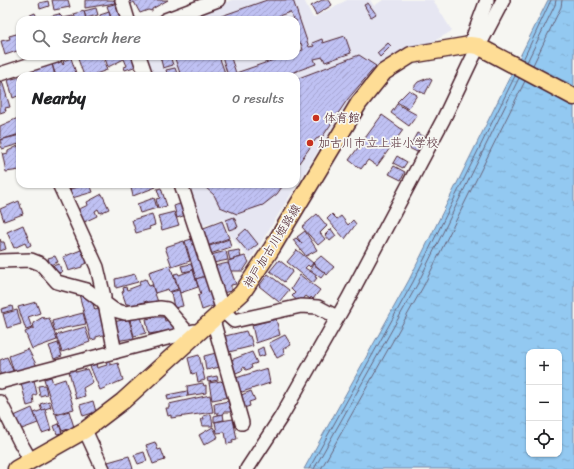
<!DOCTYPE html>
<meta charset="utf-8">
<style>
:root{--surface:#fff;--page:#f2f2f2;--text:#202124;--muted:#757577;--line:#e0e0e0}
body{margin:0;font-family:Sriracha,"Klee One",sans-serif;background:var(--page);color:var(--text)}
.controls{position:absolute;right:12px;bottom:12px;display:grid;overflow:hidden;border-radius:8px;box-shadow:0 1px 3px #0004}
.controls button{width:36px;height:36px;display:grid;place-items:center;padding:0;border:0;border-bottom:1px solid var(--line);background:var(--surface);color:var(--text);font:20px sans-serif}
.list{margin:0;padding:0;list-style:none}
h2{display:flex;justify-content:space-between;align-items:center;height:52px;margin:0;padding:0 16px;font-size:17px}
h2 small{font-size:13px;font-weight:400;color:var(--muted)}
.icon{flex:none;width:22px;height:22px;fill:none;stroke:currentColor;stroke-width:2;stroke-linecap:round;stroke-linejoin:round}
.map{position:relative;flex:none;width:574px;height:469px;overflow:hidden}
.search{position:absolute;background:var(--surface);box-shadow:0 1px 3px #0004;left:16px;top:16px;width:284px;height:44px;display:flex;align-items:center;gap:10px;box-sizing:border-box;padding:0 14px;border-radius:12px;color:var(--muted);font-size:15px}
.panel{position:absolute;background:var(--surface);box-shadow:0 1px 3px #0004;left:16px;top:72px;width:284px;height:116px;border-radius:12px}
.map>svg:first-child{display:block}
</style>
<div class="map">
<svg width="574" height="469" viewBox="0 0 574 469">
<defs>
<pattern id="water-ripples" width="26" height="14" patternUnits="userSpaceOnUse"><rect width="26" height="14" fill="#93c9f1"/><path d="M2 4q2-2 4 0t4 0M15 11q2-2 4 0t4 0" fill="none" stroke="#80accf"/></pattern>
<pattern id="building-hatch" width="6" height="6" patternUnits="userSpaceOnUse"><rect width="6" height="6" fill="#bfc1f3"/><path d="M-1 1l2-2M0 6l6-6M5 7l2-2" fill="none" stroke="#a6a5d0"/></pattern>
</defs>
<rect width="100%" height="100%" fill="#f6f6f2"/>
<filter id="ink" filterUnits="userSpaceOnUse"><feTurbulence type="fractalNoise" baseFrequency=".025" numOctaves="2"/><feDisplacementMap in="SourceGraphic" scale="8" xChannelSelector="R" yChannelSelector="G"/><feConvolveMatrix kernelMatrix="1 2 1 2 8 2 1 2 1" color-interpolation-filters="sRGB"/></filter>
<g filter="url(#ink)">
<polygon fill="#e6e6f2" points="232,0 304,0 313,18 347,0 370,0 374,6 383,0 433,0 452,31 436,40 388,57 349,101 250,260 230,235 223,218 199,228 186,184 296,184 296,76 152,76 146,56 296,56 296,20 177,20"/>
<path fill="url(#water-ripples)" stroke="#7685a2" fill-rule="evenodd" d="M548,0h26v469h-270l105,-189zM529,352h30v102h-30z"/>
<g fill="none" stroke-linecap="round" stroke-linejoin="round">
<g stroke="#67637a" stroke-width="1">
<polyline points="523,60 551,0"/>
<polyline points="527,62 555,5 556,0"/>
<polyline points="533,65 561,7 562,0"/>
<polyline points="309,469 413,282 515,76"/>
<polyline points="314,469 417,285 519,78"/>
<polyline points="321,469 423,287 525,81"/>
</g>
</g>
<g fill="url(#building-hatch)" stroke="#4a1f2b">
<polygon points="52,0 68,0 70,7 54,10"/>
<polygon points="85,0 114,0 115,3 85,8"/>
<polygon points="127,0 168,0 152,9 152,11 148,10 140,13 134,2 130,4"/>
<polygon points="267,0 293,0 309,47 314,46 312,43 322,39 323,43 345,36 351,53 325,62 323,57 314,59 316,64 283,76 228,76 222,56 238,56 231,58 236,73 285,56 296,56 296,52 303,50 301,43 296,44 296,20 290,20 293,19 290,12 267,20 210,20"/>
<polygon points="322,0 329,0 332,5 316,15 311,6"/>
<polygon points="48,1 49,6 40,9 39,3"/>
<polygon points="118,3 123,20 112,20 107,6"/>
<polygon points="368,3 376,14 371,17 364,5"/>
<polygon points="96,8 98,15 86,18 84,11"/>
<polygon points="84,11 86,20 76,20 74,14"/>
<polygon points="109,12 111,20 93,20 100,18 100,15"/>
<polygon points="35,13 38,20 29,20 28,16"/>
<polygon points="59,14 63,18 73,16 74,20 50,20 51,16"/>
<polygon points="20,33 20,50 5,55 1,41 10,39 9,36"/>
<polygon points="388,43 391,46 380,57 377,53"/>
<polygon points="359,55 376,66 347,100 323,136 316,139 296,167 296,79"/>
<polygon points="77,56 102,56 107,70 90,76 84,76"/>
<polygon points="104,56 134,56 137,66 125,70 124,67 127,66 124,59 108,67"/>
<polygon points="160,56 170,56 173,65 163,68"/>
<polygon points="174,56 219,56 226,76 181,76"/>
<polygon points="71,58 77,76 56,76 52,64 61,61 63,65 64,64 63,61"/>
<polygon points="52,64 55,76 33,76 31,71"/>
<polygon points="175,68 178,76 168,76 166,70"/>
<polygon points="20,77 20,95 13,98 8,80"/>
<polygon points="428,78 432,80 425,94 413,88 418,82"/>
<polygon points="0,81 2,81 10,107 5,108 6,111 0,113"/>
<polygon points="409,90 417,95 408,109 397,102"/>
<polygon points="397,104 417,115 409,126 391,113"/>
<polygon points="382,115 403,130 377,166 368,160 361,169 349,160"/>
<polygon points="18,118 20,134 0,140 0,126"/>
<polygon points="417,133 425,137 417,152 409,148"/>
<polygon points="20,135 20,147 19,144 2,149 0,140"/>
<polygon points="18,146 20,151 20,170 6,172 2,152 4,154 8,153 8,151"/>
<polygon points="397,156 407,162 403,168 393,163"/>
<polygon points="394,166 405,172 401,180 389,174"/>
<polygon points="90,184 93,192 72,198 70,189"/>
<polygon points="130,184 155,184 156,187 133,196"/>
<polygon points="199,184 284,184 277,194 263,205 237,214 220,207 214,195 205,187"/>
<polygon points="161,188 167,206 158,208 156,199 160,198 157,189"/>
<polygon points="102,194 109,209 100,213 98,209 95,211 97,216 80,224 73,212 88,205 87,202"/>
<polygon points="154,198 157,208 140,213 137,204"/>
<polygon points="19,201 23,214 4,221 0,209"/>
<polygon points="182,203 186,215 177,218 174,206"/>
<polygon points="174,212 179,225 162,230 158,216"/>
<polygon points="152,214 155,225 149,227 150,229 136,233 132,220"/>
<polygon points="317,214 327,226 320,233 325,239 318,245 302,227"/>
<polygon points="332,214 337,219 341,216 348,225 353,220 356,224 345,239 327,219"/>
<polygon points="234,217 238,227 229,230 226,220"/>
<polygon points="222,221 229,238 207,246 201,229"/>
<polygon points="23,225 31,245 27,247 25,243 14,248 7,232"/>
<polygon points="246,229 258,244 248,252 236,238"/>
<polygon points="331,229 336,236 330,241 325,235"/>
<polygon points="305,231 317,250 306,256 293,240 296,238 302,244 297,237"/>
<polygon points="195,238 206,276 196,279 185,241"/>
<polygon points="0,239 1,242 4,242 6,249 0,251"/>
<polygon points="229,239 231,247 210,254 207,247"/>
<polygon points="184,241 190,261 172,267 165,247"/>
<polygon points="86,248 91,261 82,265 82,267 68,271 63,257"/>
<polygon points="239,250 241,257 230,260 228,252"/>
<polygon points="297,250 313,263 310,267 308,265 305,268 316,275 315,277 317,278 313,283 287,262"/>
<polygon points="226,251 228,260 213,263 211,255"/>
<polygon points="55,256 58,262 50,265 48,258"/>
<polygon points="245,256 249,262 243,271 230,271 228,261"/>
<polygon points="321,256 334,267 327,275 313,263"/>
<polygon points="279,260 293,271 284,282 270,271"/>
<polygon points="228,263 236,284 231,285 231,291 222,293 214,266"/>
<polygon points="59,264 62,272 54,274 52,266"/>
<polygon points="191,264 193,270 183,272 181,266"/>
<polygon points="313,264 325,273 321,278 310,270"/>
<polygon points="170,265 178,289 169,292 168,289 155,293 149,272"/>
<polygon points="193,270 198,287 180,293 174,274 178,273 179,275"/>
<polygon points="135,274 138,282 116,288 115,279"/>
<polygon points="268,274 289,290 279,302 259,286"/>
<polygon points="300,275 320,290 313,299 311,297 310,299 306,296 300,303 292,296 295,293 291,289"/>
<polygon points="206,276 216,305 202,310 198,296 201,294 196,279"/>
<polygon points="146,279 149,286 152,285 158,302 149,305 147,301 129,307 128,304 126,304 122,292 124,291 123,288 126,287 127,290 140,285 139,281"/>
<polygon points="179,290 183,306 174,308 171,292"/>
<polygon points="85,293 87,299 91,298 95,310 103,308 110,333 96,337 96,339 91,340 79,294"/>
<polygon points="36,302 40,313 28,317 32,328 26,330 18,307"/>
<polygon points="12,306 13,310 2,313 1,309"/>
<polygon points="17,310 21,324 7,328 3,314"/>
<polygon points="83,313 86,324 65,328 55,332 52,321"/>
<polygon points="43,317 44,319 49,318 57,340 32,349 25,332 34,328 33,323"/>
<polygon points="141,317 146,333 134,336 130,320"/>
<polygon points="156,317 164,317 165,321 172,319 174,330 149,334 146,319"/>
<polygon points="126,319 129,320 134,338 116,341 114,322"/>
<polygon points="276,319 280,335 256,343 252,325"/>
<polygon points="85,327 90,342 62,352 56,335"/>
<polygon points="246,331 248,336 250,336 253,346 229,352 225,336"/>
<polygon points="285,335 291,345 283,349 285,354 277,358 269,343"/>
<polygon points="58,343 62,356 54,359 49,346"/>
<polygon points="263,347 265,355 259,357 257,350"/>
<polygon points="28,349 38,368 14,372 9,356"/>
<polygon points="252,352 257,363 251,365 252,368 246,370 244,367 242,368 243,370 236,373 231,360"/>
<polygon points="216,353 220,367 206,370 204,356"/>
<polygon points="199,355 205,380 198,382 196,373 192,374 188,358"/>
<polygon points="7,357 14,373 0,375 0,360"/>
<polygon points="110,362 110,365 118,363 123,380 100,390 90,366 96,364 97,368 107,365 106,363"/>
<polygon points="267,368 270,383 242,392 239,389 236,378"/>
<polygon points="75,369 76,372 87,369 93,382 83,388 85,396 76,399 69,371"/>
<polygon points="217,376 218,380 208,382 207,378"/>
<polygon points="51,377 53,383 65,379 74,409 55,414 44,379"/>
<polygon points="34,380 37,394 33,396 34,404 27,406 21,383"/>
<polygon points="221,381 222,382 226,382 229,397 212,400 209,383"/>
<polygon points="203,383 204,386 206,385 206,393 188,396 187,386"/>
<polygon points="45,385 47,394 40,396 38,386"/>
<polygon points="187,391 188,396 168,400 167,395"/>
<polygon points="251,391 255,400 249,402 250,406 244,408 239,396"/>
<polygon points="210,395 213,412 171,418 171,415 168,416 166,408 169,408 169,404"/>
<polygon points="49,401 51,407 42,410 40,404"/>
<polygon points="93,401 96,412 83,416 80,405"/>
<polygon points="228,401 231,412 223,412 224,414 218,415 218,413 215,413 214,404"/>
<polygon points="32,408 38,423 19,430 14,416"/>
<polygon points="45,409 51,430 42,433 34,413"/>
<polygon points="69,411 74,427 62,431 56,415"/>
<polygon points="211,414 213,426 203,426 201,419 204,419 203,416"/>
<polygon points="223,414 224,420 214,422 214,416"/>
<polygon points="233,419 237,439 232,440 233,443 227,444 225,432 217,433 215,422"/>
<polygon points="59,424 62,433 57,434 54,426"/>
<polygon points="213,427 218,437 204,445 199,435"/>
<polygon points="155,442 158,450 161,449 165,460 153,464 146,445"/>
<polygon points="144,452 147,461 138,464 134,455"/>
<polygon points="129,456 133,469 108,469 106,464 108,462"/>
</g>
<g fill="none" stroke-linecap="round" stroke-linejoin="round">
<g stroke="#4a1f2b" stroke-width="16">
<g id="minor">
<polyline points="122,0 128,20"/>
<polyline points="165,20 218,0"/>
<polyline points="470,45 487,0"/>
<polyline points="139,56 146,76"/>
<polyline points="0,74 56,56"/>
<polyline points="59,184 97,267 104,297 103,303"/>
<polyline points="181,184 223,311 234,321 301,306 318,307 337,317"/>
<polyline points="0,261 31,260 41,264 57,282 87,290 114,310 125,313 160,308 167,309 187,332"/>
<polyline points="105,304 115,352"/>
<polyline points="213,320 242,423"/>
<polyline points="0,382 194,331"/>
<polyline points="0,402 20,442 31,461"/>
<polyline points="85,430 103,469"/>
<polyline points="247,469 281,417 348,299 443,120 471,61 503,0"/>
</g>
</g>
<g stroke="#4a1f2b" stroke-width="19">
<polyline id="major" points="16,469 85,430 123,401 242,293 272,248 359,103 384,72 411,55 470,45 478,46 574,97"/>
</g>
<use href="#minor" stroke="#f6f6f2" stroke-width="13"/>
<use href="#major" stroke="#fedd96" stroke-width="16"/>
</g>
</g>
<g fill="#c8321e" stroke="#f6f6f2" stroke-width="1.5">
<circle cx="316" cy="118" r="4"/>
<circle cx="310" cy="143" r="4"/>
</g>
<g text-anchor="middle" stroke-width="3.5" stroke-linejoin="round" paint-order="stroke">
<g font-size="12" fill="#4a1f2b" stroke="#f6f6f2" text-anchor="start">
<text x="324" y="122">体育館</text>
<text x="318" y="147">加古川市立上荘小学校</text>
</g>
<g font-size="12" fill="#4a1f2b" stroke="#f6f6f2">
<text transform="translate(272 246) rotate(-58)" y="4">神戸加古川姫路線</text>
</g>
</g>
</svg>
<div class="controls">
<button>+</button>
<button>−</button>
<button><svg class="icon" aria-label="locate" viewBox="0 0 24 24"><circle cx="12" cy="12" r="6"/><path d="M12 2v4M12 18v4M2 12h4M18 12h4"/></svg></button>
</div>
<div class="search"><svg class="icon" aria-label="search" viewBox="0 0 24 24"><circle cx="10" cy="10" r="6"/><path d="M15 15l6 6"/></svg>Search here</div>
<section class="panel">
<h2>Nearby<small>0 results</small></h2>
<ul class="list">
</ul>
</section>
</div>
